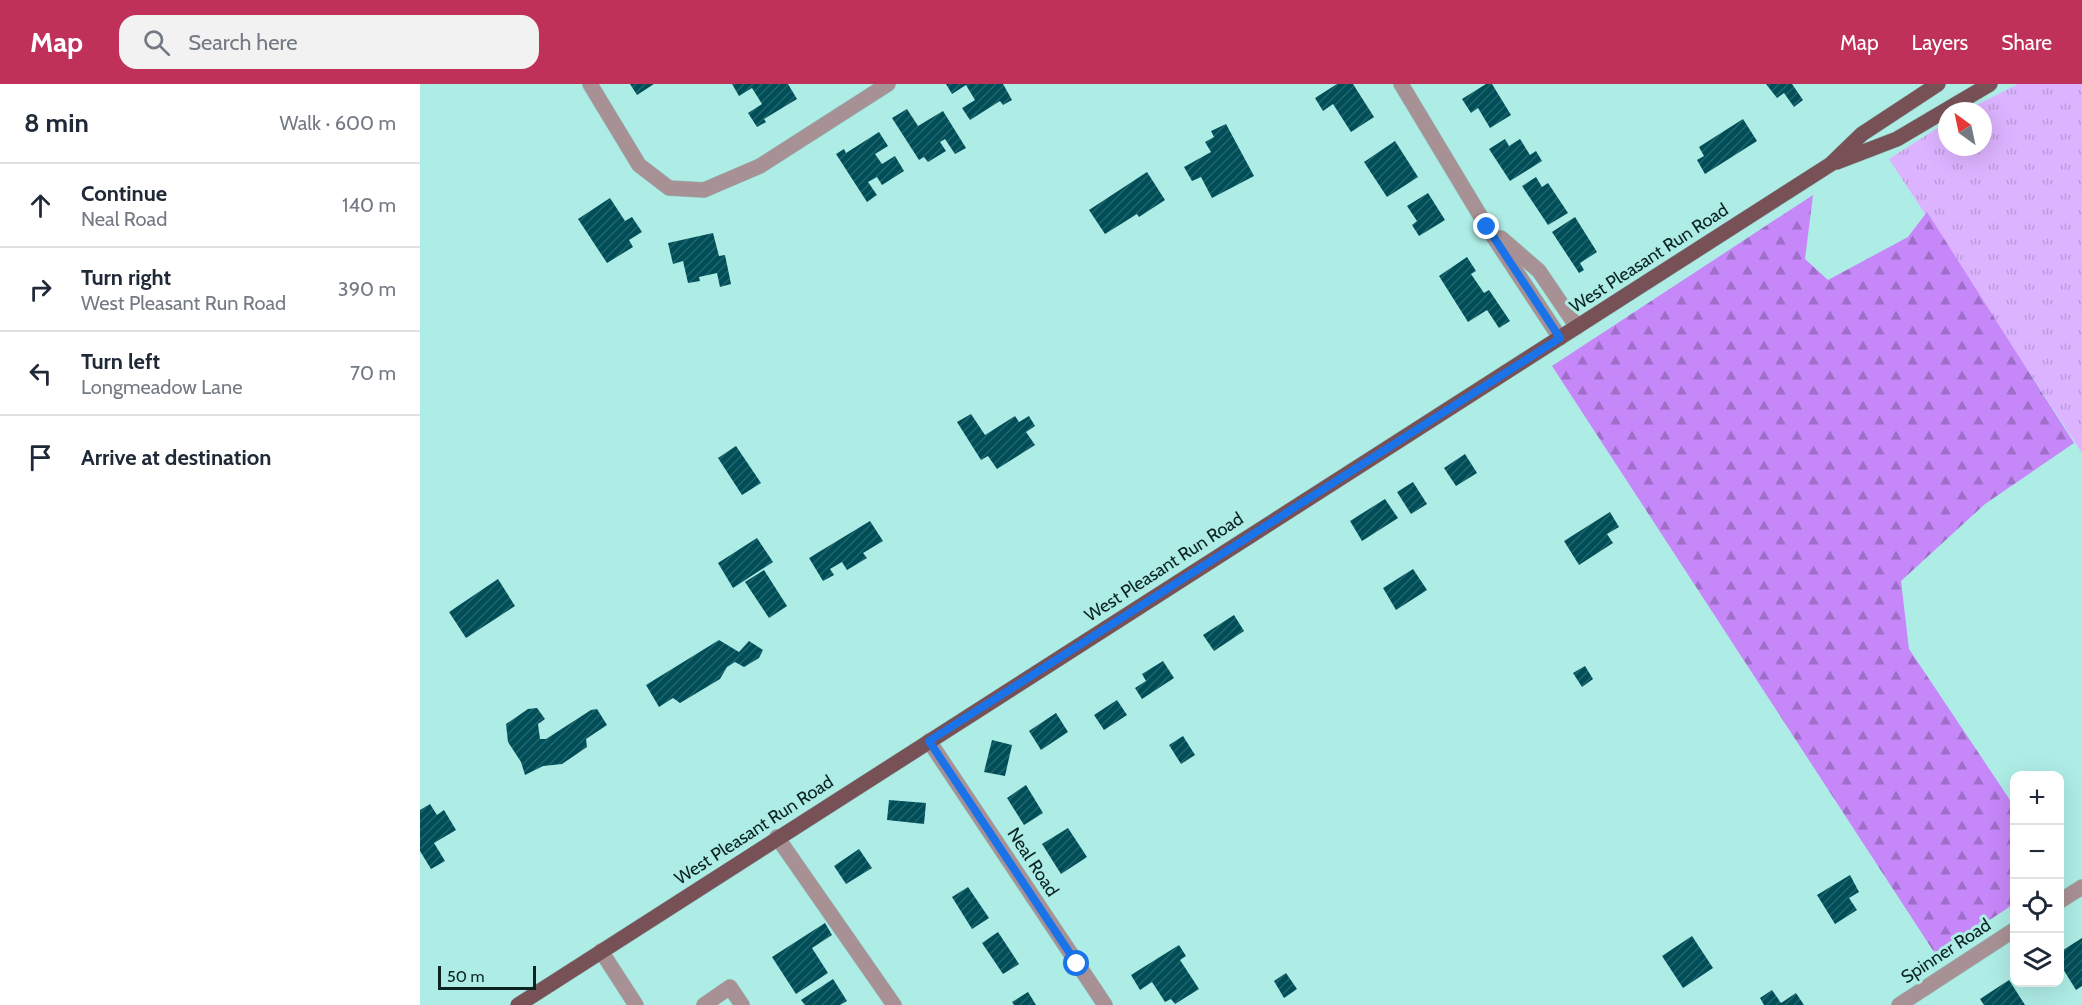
<!DOCTYPE html>
<meta charset="utf-8">
<style>
:root{--surface:#fff;--page:#f2f2f3;--text:#1f2937;--muted:#747a83;--line:#e0e1e3;--accent:#c0315a}
body{margin:0;font-family:Cabin,sans-serif;background:var(--page);color:var(--text)}
.controls{position:absolute;right:18px;bottom:18px;display:grid;overflow:hidden;border-radius:12px;box-shadow:0 6px 24px #0002}
.controls button{width:54px;height:54px;display:grid;place-items:center;padding:0;border:0;border-bottom:2px solid var(--line);background:var(--surface);color:var(--text);font:30px sans-serif}
.compass{position:absolute;left:1518px;top:18px;width:54px;height:54px;border-radius:50%;background:var(--surface);box-shadow:0 6px 24px #0002;rotate:327deg}
.scale{position:absolute;left:18px;bottom:15px;width:98px;box-sizing:border-box;padding-left:6px;border:3px solid #0b2422;border-top:0;font-size:16px;line-height:21px;white-space:nowrap;color:#0b2422;-webkit-text-stroke:4px #aeece6;paint-order:stroke}
.stop{position:absolute;width:18px;height:18px;margin:-14px;border:4px solid #1a73e8;border-radius:50%;background:#fff}
.stop.end{background:#1a73e8;border-color:#fff;box-shadow:0 2px 6px #0008}
.list{margin:0;padding:0;list-style:none}
h2{display:flex;justify-content:space-between;align-items:center;height:78px;margin:0;padding:0 24px;font-size:26px}
h2 small{font-size:20px;font-weight:400;color:var(--muted)}
.list li{display:grid;grid-template-columns:39px 1fr auto;gap:18px;align-items:center;box-sizing:border-box;height:84px;padding:0 24px;border-top:2px solid var(--line)}
.list b{display:block;font-size:22px;white-space:nowrap}
.list p{margin:0;font-size:20px;white-space:nowrap;color:var(--muted)}
.list em{font-size:20px;font-style:normal;color:var(--muted)}
.icon{flex:none;width:33px;height:33px;fill:none;stroke:currentColor;stroke-width:2;stroke-linecap:round;stroke-linejoin:round}
.map{position:relative;flex:none;width:1662px;height:921px;overflow:hidden}
header{display:flex;align-items:center;gap:36px;box-sizing:border-box;height:84px;padding:0 30px;background:var(--accent);color:#fff}
header strong{font-size:28px}
nav{display:flex;gap:33px;margin-inline-start:auto;font-size:21px}
.search{width:420px;height:54px;background:var(--page);display:flex;align-items:center;gap:15px;box-sizing:border-box;padding:0 21px;border-radius:18px;color:var(--muted);font-size:22px}
main{display:flex}
aside{flex:1;background:var(--surface)}
.map>svg:first-child{display:block}
</style>
<header>
<strong>Map</strong>
<div class="search"><svg class="icon" aria-label="search" viewBox="0 0 24 24"><circle cx="10" cy="10" r="6"/><path d="M15 15l6 6"/></svg>Search here</div>
<nav><a>Map</a><a>Layers</a><a>Share</a></nav>
</header>
<main>
<aside>
<h2>8 min<small>Walk · 600 m</small></h2>
<ul class="list">
<li><svg class="icon" aria-label="ahead" viewBox="0 0 24 24"><path d="M12 20V5M6 11l6-6 6 6"/></svg><div><b>Continue</b><p>Neal Road</p></div><em>140 m</em></li>
<li><svg class="icon" aria-label="right" viewBox="0 0 24 24"><path d="M7 20v-9h11M14 6l5 5-5 5"/></svg><div><b>Turn right</b><p>West Pleasant Run Road</p></div><em>390 m</em></li>
<li><svg class="icon" aria-label="left" viewBox="0 0 24 24"><path d="M17 20v-9H6M10 6l-5 5 5 5"/></svg><div><b>Turn left</b><p>Longmeadow Lane</p></div><em>70 m</em></li>
<li><svg class="icon" aria-label="arrive" viewBox="0 0 24 24"><path d="M6 21V4h12l-3 4 3 4H6"/></svg><div><b>Arrive at destination</b></div></li>
</ul>
</aside>
<div class="map">
<svg width="1662" height="921" viewBox="0 0 1662 921">
<defs>
<pattern id="grass-tufts" width="24" height="20" patternUnits="userSpaceOnUse" patternTransform="scale(1.5)"><rect width="24" height="20" fill="#dcb3ff"/><path d="M3 7l-1-3M5 7V3M7 7l1-3M15 17l-1-3M17 17v-4M19 17l1-3" fill="none" stroke="#bb9ada"/></pattern>
<pattern id="forest-firs" width="22" height="20" patternUnits="userSpaceOnUse" patternTransform="scale(1.5)"><rect width="22" height="20" fill="#c687f8"/><path d="M5 1l3.5 6h-7zM16 11l3.5 6h-7z" fill="#9f6ec8"/></pattern>
<pattern id="building-hatch" width="6" height="6" patternUnits="userSpaceOnUse" patternTransform="scale(1.5)"><rect width="6" height="6" fill="#004e58"/><path d="M-1 1l2-2M0 6l6-6M5 7l2-2" fill="none" stroke="#24646c"/></pattern>
</defs>
<rect width="100%" height="100%" fill="#aeece6"/>
<polygon fill="url(#grass-tufts)" points="1598,0 1662,0 1662,369 1469,75 1527,38 1527,63 1563,63 1563,27 1545,27"/>
<polygon fill="url(#forest-firs)" points="1393,111 1385,175 1408,196 1488,153 1507,128 1654,359 1565,420 1481,497 1489,565 1594,722 1594,820 1516,871 1132,282"/>
<g fill="url(#building-hatch)">
<polygon points="210,0 234,0 217,11"/>
<polygon points="312,0 368,0 377,15 344,35 346,38 337,43 328,29 342,20 332,4 319,12"/>
<polygon points="526,0 583,0 592,16 583,21 580,17 550,36 542,24 555,16 546,1 532,10"/>
<polygon points="917,0 933,0 954,33 931,48 913,20 903,27 895,14"/>
<polygon points="1066,0 1072,0 1091,31 1070,44 1058,24 1051,29 1042,15"/>
<polygon points="1346,0 1372,0 1383,16 1374,23 1364,9 1357,14"/>
<polygon points="487,25 498,42 523,27 546,64 535,70 525,55 520,58 526,67 508,78 504,73 499,76 472,34"/>
<polygon points="1323,35 1337,57 1285,90 1277,76 1284,72 1279,63"/>
<polygon points="806,40 834,92 792,114 781,93 772,97 764,83 791,68 785,58 794,53 791,47"/>
<polygon points="459,48 468,62 455,70 462,80 475,72 484,87 462,101 457,93 448,98 457,111 447,118 416,70 424,65 426,69"/>
<polygon points="1085,55 1089,62 1100,55 1110,71 1116,67 1122,77 1090,97 1069,65"/>
<polygon points="975,57 998,93 967,113 944,78"/>
<polygon points="727,88 745,116 719,133 717,130 685,150 669,126"/>
<polygon points="1116,93 1122,103 1128,99 1148,129 1128,141 1102,102"/>
<polygon points="1008,109 1025,136 999,152 992,141 997,137 987,122"/>
<polygon points="190,114 205,137 212,133 222,148 209,156 213,163 187,179 158,135"/>
<polygon points="1155,133 1177,168 1160,179 1164,186 1159,189 1132,148"/>
<polygon points="293,149 299,172 305,171 311,200 300,203 297,189 279,193 280,197 268,199 263,177 253,180 248,159"/>
<polygon points="1047,173 1056,187 1051,190 1064,209 1069,206 1090,237 1079,244 1067,226 1048,238 1019,192"/>
<polygon points="551,330 565,351 595,332 599,338 609,332 615,342 606,348 615,361 577,385 568,372 561,376 537,338"/>
<polygon points="316,362 341,399 322,411 298,374"/>
<polygon points="1045,370 1057,389 1036,402 1024,384"/>
<polygon points="993,398 1007,420 991,430 977,408"/>
<polygon points="965,415 978,434 942,457 930,437"/>
<polygon points="1190,428 1199,443 1187,450 1193,459 1159,481 1144,457"/>
<polygon points="450,437 463,457 443,469 447,474 427,486 422,478 410,485 414,491 403,497 389,474"/>
<polygon points="337,454 353,478 313,504 298,479"/>
<polygon points="993,485 1007,506 976,526 963,504"/>
<polygon points="344,486 367,522 349,534 325,498"/>
<polygon points="78,495 95,522 46,554 29,528"/>
<polygon points="814,531 824,547 794,567 783,551"/>
<polygon points="299,556 319,568 329,557 343,566 339,574 324,583 315,578 307,583 300,595 260,619 253,614 239,623 226,601"/>
<polygon points="743,577 754,594 722,615 715,604 726,597 722,590"/>
<polygon points="1165,582 1173,595 1162,603 1153,589"/>
<polygon points="697,616 707,631 684,646 674,631"/>
<polygon points="117,624 125,635 118,640 120,655 126,655 171,626 177,625 187,641 166,655 167,663 142,680 123,682 105,691 101,678 88,658 86,640 108,625"/>
<polygon points="636,629 648,648 621,666 609,647"/>
<polygon points="763,652 775,671 761,680 749,661"/>
<polygon points="572,656 592,661 585,692 564,688"/>
<polygon points="606,701 623,729 604,741 587,714"/>
<polygon points="469,716 506,719 504,740 467,736"/>
<polygon points="10,720 17,731 24,726 36,746 14,759 25,777 11,785 0,767 0,726"/>
<polygon points="648,744 667,773 641,790 622,760"/>
<polygon points="439,765 452,784 426,800 414,782"/>
<polygon points="1430,791 1439,808 1429,814 1437,826 1415,840 1397,811"/>
<polygon points="548,803 569,834 552,845 532,813"/>
<polygon points="405,839 412,851 392,864 408,889 376,910 352,873"/>
<polygon points="578,848 599,880 583,890 562,859"/>
<polygon points="1272,852 1293,884 1263,904 1242,872"/>
<polygon points="1662,854 1662,902 1656,906 1640,880 1640,868"/>
<polygon points="759,861 766,872 760,876 779,905 755,920 751,915 745,918 732,898 720,906 711,891"/>
<polygon points="866,889 877,905 864,914 854,897"/>
<polygon points="413,895 427,917 420,921 385,921 381,916"/>
<polygon points="1589,896 1605,921 1564,921 1560,915"/>
<polygon points="1352,906 1361,919 1376,909 1384,921 1344,921 1340,914"/>
<polygon points="608,908 616,921 594,921 592,918"/>
</g>
<g fill="none" stroke-linecap="round" stroke-linejoin="round">
<g stroke="#91c8c3" stroke-width="16">
<g id="minor">
<polyline points="170,0 219,81 249,104 284,106 340,82 468,0"/>
<polyline points="981,0 1067,143 1140,254"/>
<polyline points="1081,154 1119,187 1157,243"/>
<polyline points="509,657 685,921"/>
<polyline points="357,753 474,921"/>
<polyline points="1640,817 1662,803"/>
<polyline points="181,867 216,921"/>
<polyline points="284,921 310,903 322,921"/>
<polyline points="1479,921 1594,846"/>
</g>
</g>
<g stroke="#91c8c3" stroke-width="16">
<g id="major">
<polyline points="1417,78 1477,55 1570,0"/>
<polyline points="98,921 1411,80 1442,50 1518,0"/>
</g>
</g>
<use href="#minor" stroke="#a89194" stroke-width="15"/>
<use href="#major" stroke="#785157" stroke-width="15"/>
</g>
<g fill="none" stroke-linecap="round" stroke-linejoin="round">
<polyline stroke="#1a73e8" stroke-width="8" points="657,880 509,657 1140,254 1067,143"/>
</g>
<g text-anchor="middle" stroke-width="6" stroke-linejoin="round" paint-order="stroke">
<g font-size="18" fill="#0b2422" stroke="#aeece6">
<text transform="translate(1229 174) rotate(-33)" y="6">West Pleasant Run Road</text>
<text transform="translate(744 483) rotate(-33)" y="6">West Pleasant Run Road</text>
<text transform="translate(334 746) rotate(-33)" y="6">West Pleasant Run Road</text>
<text transform="translate(613 778) rotate(57)" y="6">Neal Road</text>
<text transform="translate(1526 867) rotate(-33)" y="6">Spinner Road</text>
</g>
</g>
</svg>
<div class="controls">
<button>+</button>
<button>−</button>
<button><svg class="icon" aria-label="locate" viewBox="0 0 24 24"><circle cx="12" cy="12" r="6"/><path d="M12 2v4M12 18v4M2 12h4M18 12h4"/></svg></button>
<button><svg class="icon" aria-label="layers" viewBox="0 0 24 24"><path d="M12 4l9 5-9 5-9-5zM3 14l9 5 9-5"/></svg></button>
</div>
<svg class="compass" viewBox="-18 -18 36 36"><path d="M0-13l5 13h-10z" fill="#e53935"/><path d="M0 13l5-13h-10z" fill="#747a83"/></svg>
<div class="scale">50 m</div>
<div class="stop" style="left:657px;top:880px"></div>
<div class="stop end" style="left:1067px;top:143px"></div>
</div>
</main>
